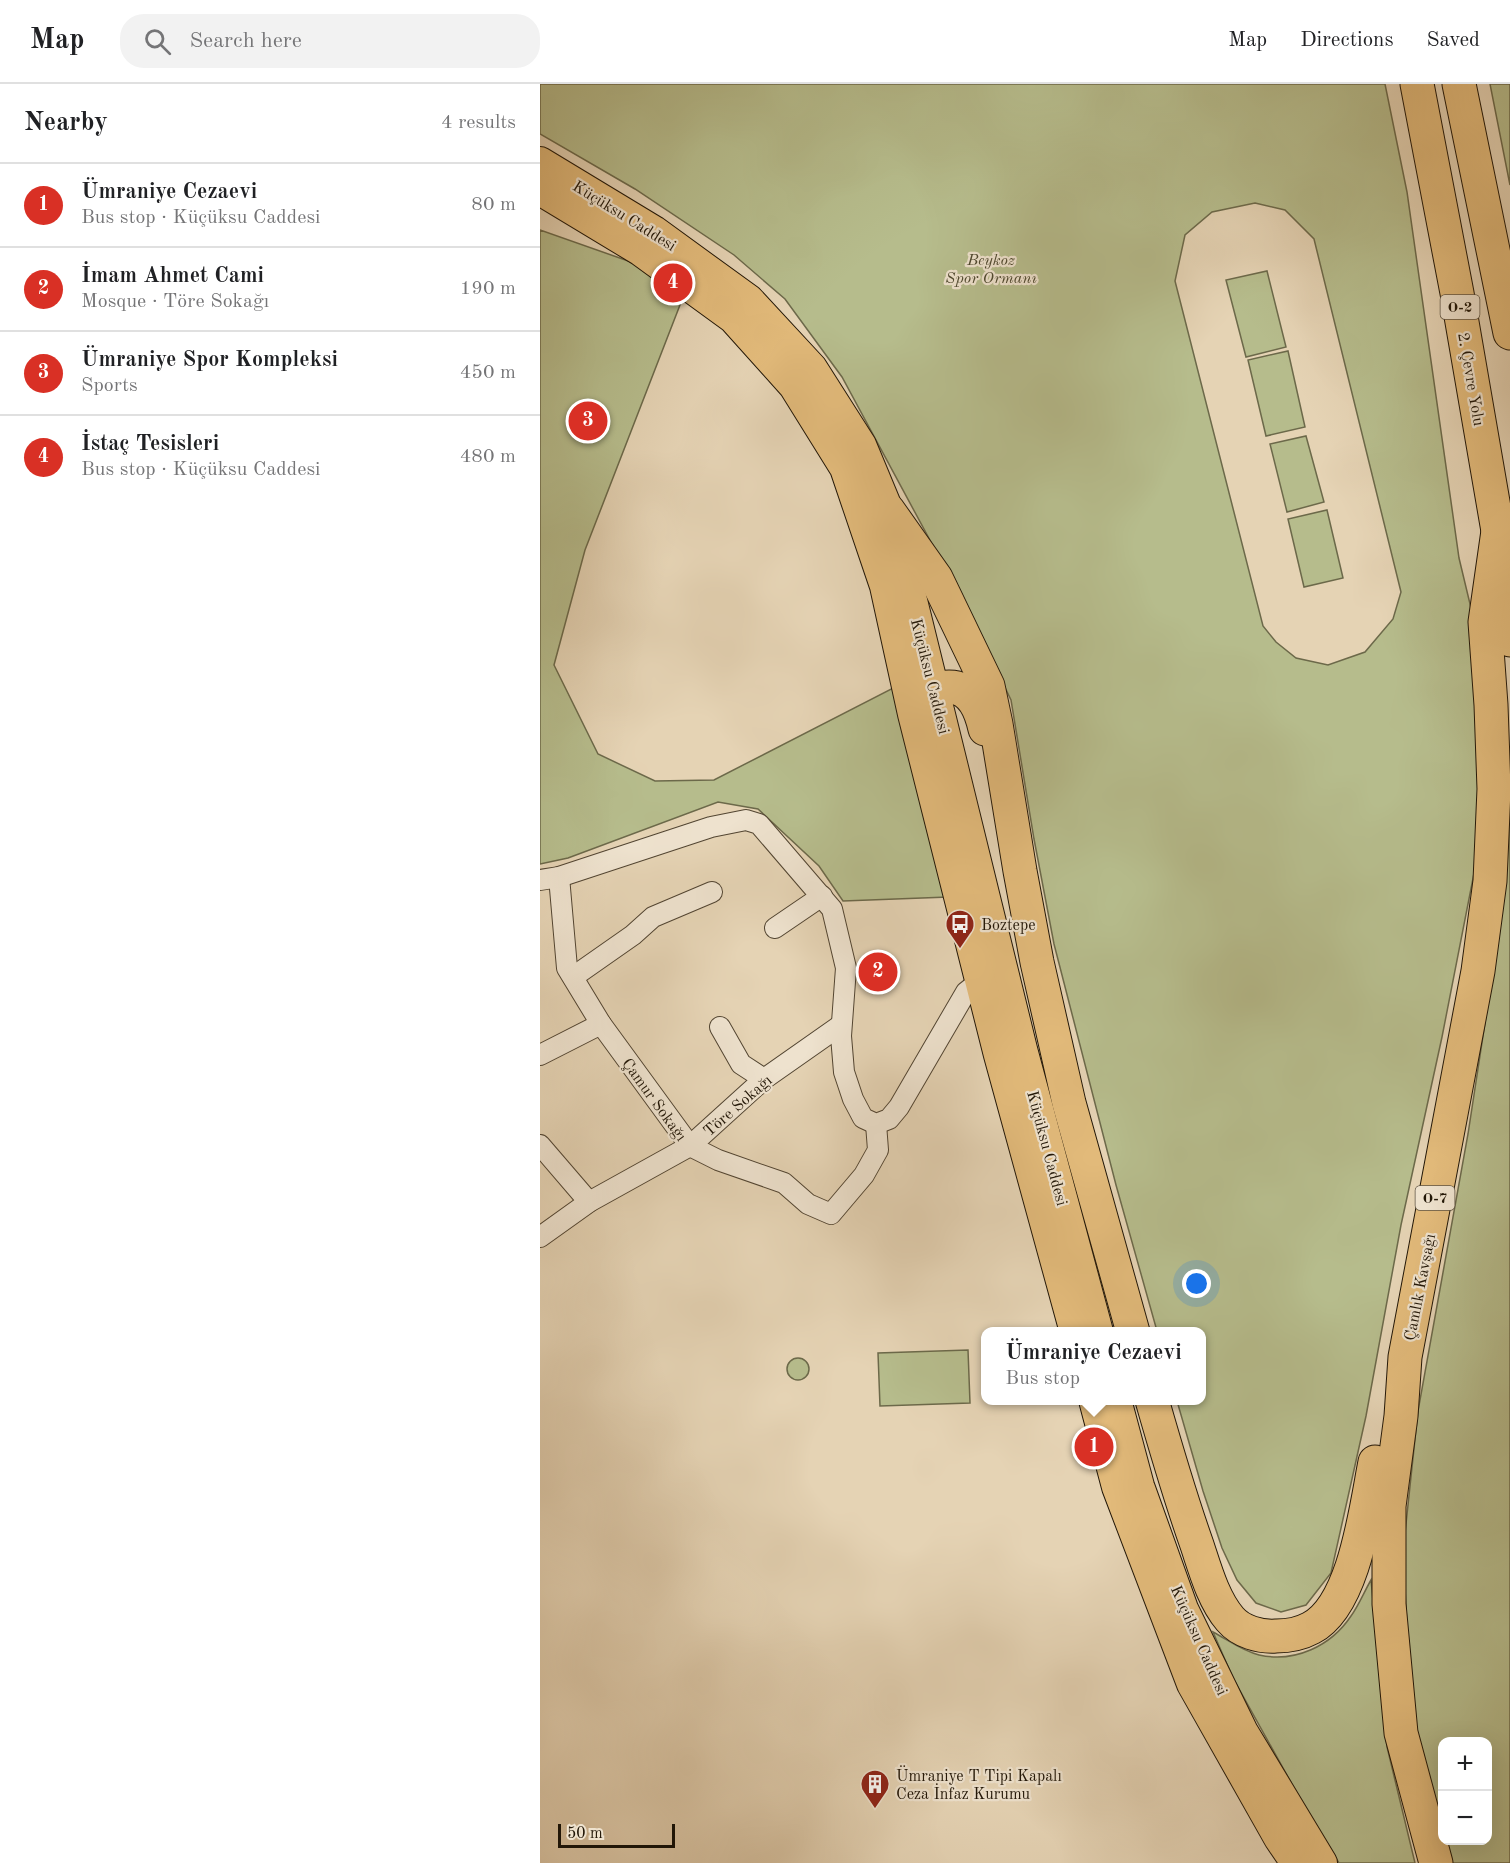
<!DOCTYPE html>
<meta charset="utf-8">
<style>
:root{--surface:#fff;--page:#f2f2f2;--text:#202124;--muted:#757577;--line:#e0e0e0;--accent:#d93025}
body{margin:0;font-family:"Old Standard TT",serif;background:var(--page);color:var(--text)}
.controls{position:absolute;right:18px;bottom:18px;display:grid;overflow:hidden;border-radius:12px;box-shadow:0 6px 24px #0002}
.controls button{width:54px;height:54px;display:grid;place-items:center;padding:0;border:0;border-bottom:2px solid var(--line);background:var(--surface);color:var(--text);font:30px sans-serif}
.scale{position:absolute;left:18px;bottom:15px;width:117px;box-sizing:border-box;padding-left:6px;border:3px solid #211607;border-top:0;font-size:16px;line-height:21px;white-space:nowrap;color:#211607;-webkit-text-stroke:4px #eee2ce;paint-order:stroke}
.you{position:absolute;left:657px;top:1200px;width:21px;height:21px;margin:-15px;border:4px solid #fff;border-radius:50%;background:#1a73e8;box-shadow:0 0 0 9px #1a73e833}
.badge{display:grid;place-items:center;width:39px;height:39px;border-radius:50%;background:var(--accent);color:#fff;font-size:20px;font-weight:700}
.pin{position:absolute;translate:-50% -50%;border:3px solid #fff;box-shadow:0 2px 6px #0006}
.popup{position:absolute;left:441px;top:1243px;width:225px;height:78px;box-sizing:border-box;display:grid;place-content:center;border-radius:12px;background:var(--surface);filter:drop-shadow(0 2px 4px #0005);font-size:20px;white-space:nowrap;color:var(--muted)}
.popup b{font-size:22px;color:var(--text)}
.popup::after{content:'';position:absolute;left:50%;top:100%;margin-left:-12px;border:12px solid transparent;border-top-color:var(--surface)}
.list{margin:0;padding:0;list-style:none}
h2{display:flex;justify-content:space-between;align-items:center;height:78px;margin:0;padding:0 24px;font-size:26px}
h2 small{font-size:20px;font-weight:400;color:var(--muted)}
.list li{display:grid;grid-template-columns:39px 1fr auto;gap:18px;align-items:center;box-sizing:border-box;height:84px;padding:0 24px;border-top:2px solid var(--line)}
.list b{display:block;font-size:22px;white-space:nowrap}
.list p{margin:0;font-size:20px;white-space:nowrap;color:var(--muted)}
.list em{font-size:20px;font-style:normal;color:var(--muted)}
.icon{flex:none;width:33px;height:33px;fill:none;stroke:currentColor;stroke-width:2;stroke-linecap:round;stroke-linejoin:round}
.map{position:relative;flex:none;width:970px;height:1779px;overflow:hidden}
header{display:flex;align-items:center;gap:36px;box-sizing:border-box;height:84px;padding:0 30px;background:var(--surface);border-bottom:2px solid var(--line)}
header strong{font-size:28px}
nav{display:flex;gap:33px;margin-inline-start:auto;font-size:21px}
.search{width:420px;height:54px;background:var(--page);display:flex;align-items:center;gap:15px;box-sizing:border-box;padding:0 21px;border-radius:24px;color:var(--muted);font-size:22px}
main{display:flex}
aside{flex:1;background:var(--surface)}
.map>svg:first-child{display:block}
</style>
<header>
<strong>Map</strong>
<div class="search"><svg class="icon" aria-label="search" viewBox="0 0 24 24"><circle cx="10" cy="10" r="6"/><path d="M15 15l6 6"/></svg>Search here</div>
<nav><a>Map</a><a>Directions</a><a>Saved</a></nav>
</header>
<main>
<aside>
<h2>Nearby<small>4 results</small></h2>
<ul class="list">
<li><span class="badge">1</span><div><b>Ümraniye Cezaevi</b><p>Bus stop · Küçüksu Caddesi</p></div><em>80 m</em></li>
<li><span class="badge">2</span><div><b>İmam Ahmet Cami</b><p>Mosque · Töre Sokağı</p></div><em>190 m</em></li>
<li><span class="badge">3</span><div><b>Ümraniye Spor Kompleksi</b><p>Sports</p></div><em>450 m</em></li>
<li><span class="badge">4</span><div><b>İstaç Tesisleri</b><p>Bus stop · Küçüksu Caddesi</p></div><em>480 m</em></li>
</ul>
</aside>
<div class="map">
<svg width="970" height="1779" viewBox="0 0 970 1779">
<rect width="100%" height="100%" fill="#e5d3b4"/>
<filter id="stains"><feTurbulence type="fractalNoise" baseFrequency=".00333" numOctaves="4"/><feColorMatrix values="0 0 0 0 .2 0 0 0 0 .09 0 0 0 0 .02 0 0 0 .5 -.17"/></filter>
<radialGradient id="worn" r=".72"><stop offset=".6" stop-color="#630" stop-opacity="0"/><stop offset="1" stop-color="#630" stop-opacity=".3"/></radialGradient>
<g fill="#b6bc8c" stroke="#6c694a" stroke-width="1.5" fill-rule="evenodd">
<path d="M0,0h845l22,108 52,366 12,50 10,152 -4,98 -35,179 -41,188 -35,191 -35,157 -25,32 -25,7 -25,-9 -19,-23 -15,-32 -19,-57 -26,-90 25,-1v-68l-45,-1 -41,-146 -62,-241 -20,-105 -23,-139 -45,-93 -124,-230 -57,-78 -51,-44 -99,-66 -95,-55zM715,119l30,7 29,29 87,353 -8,27 -28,33 -37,13 -32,-7 -20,-16 -13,-16 -88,-345 10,-46 27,-23z"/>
<polygon points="950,0 970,0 970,101"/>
<polygon points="0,146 111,185 145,208 45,466 14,581 58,670 115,697 174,696 357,602 408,813 303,817 279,782 218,725 178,718 28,774 0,780"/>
<polygon points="727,187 746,263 706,273 686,196"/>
<polygon points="748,267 765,343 726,352 708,276"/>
<polygon points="766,352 784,418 747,428 730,360"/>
<polygon points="787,426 803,494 764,503 748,435"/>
<polygon points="970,725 970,1779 912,1779 905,1757 948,1756 948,1658 902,1658 902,1746 872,1634 863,1468 878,1327 928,1050 945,939 961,820"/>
<polygon points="428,1266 430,1319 340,1322 338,1269"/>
<circle cx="258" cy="1285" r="11"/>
<path d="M831,1496l16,167 28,116h-76l-21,-32 -85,-153 -20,-46c15,8 29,19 46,23 36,8 72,-9 92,-39 8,-11 13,-24 20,-36z"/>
</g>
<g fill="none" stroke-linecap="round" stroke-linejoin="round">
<g stroke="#524532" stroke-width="22">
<g id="street">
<polyline points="19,793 27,884 61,940 150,1062 178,1076 244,1099 268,1120 291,1130 324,1091 338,1066 336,1040"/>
<polyline points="0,796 19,793 171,743 206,736 219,740 292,825 306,884 301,952 304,988 313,1015 323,1034 336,1040 349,1035 359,1023 426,908 440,897"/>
<polyline points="235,844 282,812"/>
<polyline points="33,893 93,851 113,833 172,808"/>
<polyline points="180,943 201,980 224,995"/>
<polyline points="0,971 61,940"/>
<polyline points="0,1061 49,1118"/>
<polyline points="0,1153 49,1118 150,1062 224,995 301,941"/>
</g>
</g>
<g stroke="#211607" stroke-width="32">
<g id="primary">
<polyline points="0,78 114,147 209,216 272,284 321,361 348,426 367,496 482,965 558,1248"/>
<polyline points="0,106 101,167 193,234 254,302 305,384 345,502 373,630 459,971 535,1248"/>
<polyline points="554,1316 577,1403 652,1600 739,1754 756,1779"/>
<polyline points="576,1316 599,1402 643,1525 703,1648 782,1779"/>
</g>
</g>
<g stroke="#211607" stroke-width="35">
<g id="highway">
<polyline points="877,0 917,209 958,447 970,556"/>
<polyline points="919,0 970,249"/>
<polyline points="348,426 396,494 448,602 456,640 480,787 497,878 529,1019 593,1248"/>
<path d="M394,607c4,-2 10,-4 15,-4 23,0 32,24 36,42"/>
<path d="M612,1316c14,49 28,97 45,145 8,24 16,54 33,74 11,13 30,18 46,17 13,0 24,-2 35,-8 44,-23 55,-121 64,-166"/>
<polyline points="896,1779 861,1649 849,1520 849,1422 861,1332 865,1273 938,887 950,797 954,705 951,621 945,538 958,447"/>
</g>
</g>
<use href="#street" stroke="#eee2ce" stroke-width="20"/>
<use href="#primary" stroke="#e2ba7a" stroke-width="30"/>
<use href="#highway" stroke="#e2ba7a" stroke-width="33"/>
</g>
<defs>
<g id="bus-pin" transform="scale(1.5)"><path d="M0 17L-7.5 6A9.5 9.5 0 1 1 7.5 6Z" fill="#8f2418" stroke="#eee2ce"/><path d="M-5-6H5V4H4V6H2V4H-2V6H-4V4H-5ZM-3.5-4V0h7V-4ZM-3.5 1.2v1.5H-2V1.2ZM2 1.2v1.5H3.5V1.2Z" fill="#fff"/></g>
<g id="building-pin" transform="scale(1.5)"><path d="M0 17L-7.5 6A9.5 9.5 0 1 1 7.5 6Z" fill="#8f2418" stroke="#eee2ce"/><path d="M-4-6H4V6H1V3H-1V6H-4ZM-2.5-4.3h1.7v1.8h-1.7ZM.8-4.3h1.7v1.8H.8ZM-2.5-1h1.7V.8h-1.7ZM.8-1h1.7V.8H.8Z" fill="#fff"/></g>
</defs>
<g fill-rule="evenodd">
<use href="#bus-pin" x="420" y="840"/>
<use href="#building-pin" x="335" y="1700"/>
</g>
<g text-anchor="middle" stroke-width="4.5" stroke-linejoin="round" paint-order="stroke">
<g fill="#eee2ce" stroke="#5e5343" stroke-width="1.5">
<rect x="900.5" y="211" width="39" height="24" rx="4.5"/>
<rect x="875.5" y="1102" width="39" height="24" rx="4.5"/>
</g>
<g font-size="15" font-weight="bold" fill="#211607">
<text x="920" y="228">O-2</text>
<text x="895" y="1119">O-7</text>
</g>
<g font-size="16" fill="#211607" stroke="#eee2ce">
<text transform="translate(85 131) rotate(32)" y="6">Küçüksu Caddesi</text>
<text transform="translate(932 295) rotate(80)" y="6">2. Çevre Yolu</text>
<text transform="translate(391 592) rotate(76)" y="6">Küçüksu Caddesi</text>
<text transform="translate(115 1015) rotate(54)" y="6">Çamur Sokağı</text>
<text transform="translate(197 1021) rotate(-41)" y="6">Töre Sokağı</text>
<text transform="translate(508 1064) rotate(75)" y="6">Küçüksu Caddesi</text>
<text transform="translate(879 1203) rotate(-79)" y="6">Çamlık Kavşağı</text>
<text transform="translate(660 1556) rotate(66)" y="6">Küçüksu Caddesi</text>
</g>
<g font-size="16" font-style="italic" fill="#4e482f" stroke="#eee2ce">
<text x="451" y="181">Beykoz<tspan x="451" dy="18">Spor Ormanı</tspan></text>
</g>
<g font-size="16" fill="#211607" stroke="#eee2ce" text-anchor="start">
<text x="441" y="846">Boztepe</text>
<text x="356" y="1697">Ümraniye T Tipi Kapalı<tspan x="356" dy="18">Ceza İnfaz Kurumu</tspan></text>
</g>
</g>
<rect width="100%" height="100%" filter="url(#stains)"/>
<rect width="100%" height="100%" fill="url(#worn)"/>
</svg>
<div class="controls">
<button>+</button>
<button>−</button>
</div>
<div class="scale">50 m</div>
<div class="you"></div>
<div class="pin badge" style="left:554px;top:1363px">1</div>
<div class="popup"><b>Ümraniye Cezaevi</b>Bus stop</div>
<div class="pin badge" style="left:338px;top:888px">2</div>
<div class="pin badge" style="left:48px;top:337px">3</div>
<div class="pin badge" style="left:133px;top:199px">4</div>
</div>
</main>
